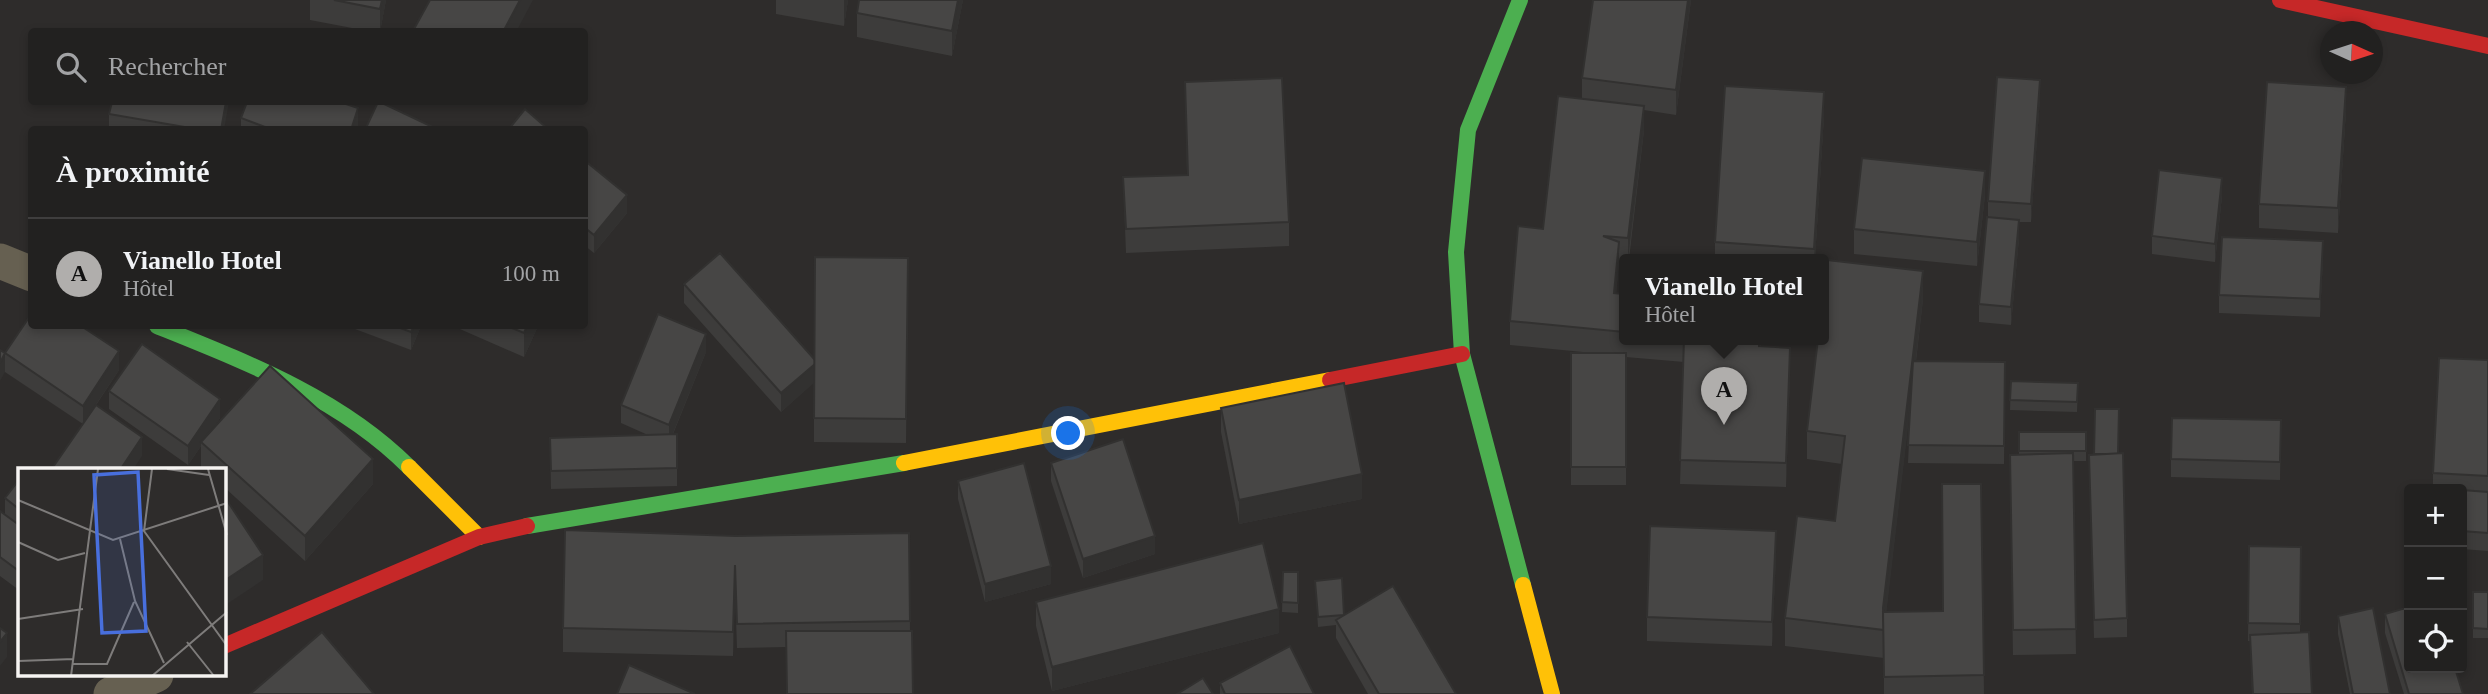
<!DOCTYPE html>
<html lang="fr">
<meta charset="utf-8">
<style>
:root{--surface:#222120;--page:#2a2929;--text:#f1f3f6;--muted:#a2a3a5;--line:#3f3e3e;--accent:#b0aeac}
body{margin:0;font-family:"Times New Roman",serif;background:var(--page);color:var(--text)}
.controls{position:absolute;right:21px;bottom:21px;display:grid;overflow:hidden;border-radius:7px;box-shadow:0 4px 10px #0003}
.controls button{width:63px;height:63px;display:grid;place-items:center;padding:0;border:0;border-bottom:2px solid var(--line);background:var(--surface);color:var(--text);font:35px sans-serif}
.compass{position:absolute;left:2320px;top:21px;width:63px;height:63px;border-radius:50%;background:var(--surface);box-shadow:0 4px 10px #0003;rotate:93deg}
.you{position:absolute;left:1069px;top:434px;width:24px;height:24px;margin:-18px;border:5px solid #fff;border-radius:50%;background:#1a73e8;box-shadow:0 0 0 10px #1a73e833}
.badge{display:grid;place-items:center;width:46px;height:46px;border-radius:50%;background:var(--accent);color:#111;font-size:23px;font-weight:700}
.pin{position:absolute;translate:-50% -58px;filter:drop-shadow(0 2px 4px #0008)}
.pin::after{content:'';position:absolute;top:37px;width:24px;height:21px;background:inherit;clip-path:polygon(0 0,100% 0,50% 100%)}
.popup{position:absolute;left:1619px;top:254px;width:210px;height:91px;box-sizing:border-box;display:grid;place-content:center;border-radius:7px;background:var(--surface);filter:drop-shadow(0 2px 5px #0005);font-size:23px;white-space:nowrap;color:var(--muted)}
.popup b{font-size:26px;color:var(--text)}
.popup::after{content:'';position:absolute;left:50%;top:100%;margin-left:-14px;border:14px solid transparent;border-top-color:var(--surface)}
.list{margin:0;padding:0;list-style:none}
h2{display:flex;justify-content:space-between;align-items:center;height:91px;margin:0;padding:0 28px;font-size:30px}
h2 small{font-size:23px;font-weight:400;color:var(--muted)}
.list li{display:grid;grid-template-columns:46px 1fr auto;gap:21px;align-items:center;box-sizing:border-box;height:112px;padding:0 28px;border-top:2px solid var(--line)}
.list b{display:block;font-size:26px;white-space:nowrap}
.list p{margin:0;font-size:23px;white-space:nowrap;color:var(--muted)}
.list em{font-size:23px;font-style:normal;color:var(--muted)}
.icon{flex:none;width:38px;height:38px;fill:none;stroke:currentColor;stroke-width:2;stroke-linecap:round;stroke-linejoin:round}
.map{position:relative;flex:none;width:2488px;height:694px;overflow:hidden}
.search{position:absolute;background:var(--surface);box-shadow:0 4px 10px #0003;left:28px;top:28px;width:560px;height:77px;display:flex;align-items:center;gap:18px;box-sizing:border-box;padding:0 24px;border-radius:7px;color:var(--muted);font-size:26px}
.panel{position:absolute;background:var(--surface);box-shadow:0 4px 10px #0003;left:28px;top:126px;width:560px;height:203px;border-radius:7px}
.map>svg:first-child{display:block}
</style>
<div class="map">
<svg width="2488" height="694" viewBox="0 0 2488 694">
<rect width="100%" height="100%" fill="#2e2c2b"/>
<g fill="none" stroke-linecap="round" stroke-linejoin="round">
<g stroke="#666051" stroke-width="35">
<polyline points="0,261 32,274"/>
<polyline points="111,694 156,675"/>
</g>
<g stroke="#4caf50" stroke-width="16">
<polyline points="1520,0 1468,130 1456,252 1462,354 1523,585"/>
<path d="M157,326c89,36 183,72 252,141"/>
<polyline points="527,526 904,463"/>
</g>
<g stroke="#ffc107" stroke-width="16">
<polyline points="904,463 1330,380"/>
<polyline points="409,467 479,537"/>
<polyline points="1523,585 1552,694"/>
</g>
<g stroke="#c62828" stroke-width="16">
<polyline points="2280,0 2488,46"/>
<polyline points="1330,380 1462,354"/>
<polyline points="224,646 479,537 527,526"/>
</g>
</g>
<g fill="#3d3c3b">
<polygon points="310,0 386,0 380,32 373,32 310,20"/>
<polygon points="776,0 848,0 844,26 776,14"/>
<polygon points="859,0 963,0 952,56 857,37 857,13"/>
<polygon points="1691,0 1676,115 1644,110 1644,130 1629,259 1624,259 1624,262 1619,261 1616,293 1624,294 1624,339 1761,339 1761,346 1790,372 1786,487 1680,484 1684,362 1626,357 1626,485 1571,485 1571,353 1593,353 1510,345 1510,321 1543,229 1582,99 1582,78"/>
<polygon points="1185,82 1289,222 1289,246 1126,253 1123,177 1187,175"/>
<polygon points="2040,98 2031,222 2019,222 2019,238 2011,325 1979,322 1979,304 1988,217 1988,201"/>
<polygon points="2346,111 2338,233 2259,228 2259,204"/>
<polygon points="109,114 224,130 109,130"/>
<polygon points="1824,116 1815,259 1715,259 1715,242"/>
<polygon points="241,118 358,126 357,130 241,130"/>
<polygon points="584,160 627,213 594,253 584,245"/>
<polygon points="1985,195 1977,266 1854,254 1854,229"/>
<polygon points="2222,196 2215,262 2152,254 2152,236"/>
<polygon points="908,258 906,443 814,442 814,382 781,412 684,303 684,284 815,359"/>
<polygon points="2323,259 2320,317 2219,313 2219,295"/>
<polygon points="1923,299 1916,361 2005,362 2004,464 1908,463 1911,399 1886,612 1943,611 1981,484 1984,694 1884,694 1884,657 1884,658 1785,646 1785,618 1835,521 1842,464 1807,459 1807,431"/>
<polygon points="347,326 421,326 411,350"/>
<polygon points="453,326 538,326 524,357"/>
<polygon points="706,352 673,434 677,434 677,486 551,489 550,438 648,435 621,423 621,405"/>
<polygon points="5,353 119,370 96,405 142,456 83,424 5,372"/>
<polygon points="2488,360 2488,551 2462,549 2462,489 2433,489 2433,473"/>
<polygon points="2011,381 2078,383 2077,412 2010,410"/>
<polygon points="109,391 220,418 211,432 373,484 305,561 224,487 224,470 205,470 201,467 201,446 188,465 109,409"/>
<polygon points="1221,408 1362,499 1239,524 1221,432"/>
<polygon points="2281,420 2280,480 2171,477 2171,459"/>
<polygon points="2019,432 2086,432 2086,461 2073,461 2076,654 2013,655 2010,479 2019,454"/>
<polygon points="2118,454 2127,618 2127,637 2094,638 2089,455"/>
<polygon points="1051,463 1155,554 1083,578 1051,481"/>
<polygon points="19,480 19,590 0,576 0,511 5,514 5,498"/>
<polygon points="958,481 1051,584 985,602 958,499"/>
<polygon points="909,533 910,631 786,647 737,648 735,589 733,656 563,652 563,628 736,536"/>
<polygon points="2249,546 2301,547 2300,632 2312,694 2252,694 2250,641 2248,641"/>
<polygon points="1776,555 1772,646 1647,641 1647,617"/>
<polygon points="1283,572 1298,572 1298,613 1282,612"/>
<polygon points="1315,581 1344,615 1456,694 1368,694 1336,638 1336,625 1318,627"/>
<rect x="2473" y="592" width="15" height="46"/>
<polygon points="1036,602 1279,633 1052,691 1036,626"/>
<polygon points="2385,614 2463,694 2404,694 2385,633"/>
<polygon points="2338,616 2390,694 2350,694 2338,634"/>
<polygon points="1220,683 1314,694 1220,694"/>
</g>
<g fill="#323130">
<polygon points="382,0 386,0 380,32 380,9"/>
<polygon points="520,0 533,0 516,32 503,32"/>
<polygon points="844,0 848,0 844,26"/>
<polygon points="958,0 963,0 952,56 952,31"/>
<polygon points="1688,0 1691,0 1676,115 1676,90"/>
<polygon points="2040,80 2040,98 2031,222 2031,204"/>
<polygon points="2346,87 2346,111 2338,233 2338,208"/>
<polygon points="1824,92 1824,116 1815,259 1814,259"/>
<polygon points="226,102 229,102 224,130 221,130"/>
<polygon points="1644,106 1644,130 1628,259 1628,238"/>
<polygon points="358,108 358,126 357,130 351,130"/>
<polygon points="1985,171 1985,195 1977,266 1977,242"/>
<polygon points="2222,178 2222,196 2215,262 2215,244"/>
<polygon points="627,195 627,213 594,253 594,235"/>
<polygon points="2019,220 2019,238 2011,325 2011,307"/>
<polygon points="2323,241 2323,259 2320,317 2320,299"/>
<polygon points="1619,242 1619,266 1614,317 1614,293"/>
<polygon points="1923,271 1923,299 1884,633 1883,608"/>
<polygon points="414,326 421,326 411,350 411,332"/>
<polygon points="527,326 538,326 524,357 524,333"/>
<polygon points="706,334 706,352 669,443 669,425"/>
<polygon points="1790,348 1790,372 1786,487 1786,463"/>
<polygon points="119,351 119,370 83,424 83,406"/>
<polygon points="5,353 5,372 0,381 0,363"/>
<polygon points="815,364 815,382 781,412 781,393"/>
<polygon points="220,399 220,418 203,444 201,442 201,446 188,465 188,446"/>
<polygon points="142,437 142,456 133,470 120,470"/>
<polygon points="373,459 373,484 305,561 305,536"/>
<polygon points="1362,474 1362,499 1239,524 1239,500"/>
<polygon points="1776,531 1776,555 1772,646 1772,622"/>
<polygon points="1155,536 1155,554 1083,578 1083,559"/>
<polygon points="263,555 263,580 224,606 224,581"/>
<polygon points="735,565 735,589 733,656 733,632"/>
<polygon points="1051,566 1051,584 985,602 985,584"/>
<polygon points="1279,609 1279,633 1052,691 1052,667"/>
<polygon points="7,633 7,657 0,666 0,642"/>
</g>
<g fill="#474645" stroke="#323130" stroke-width="2">
<polygon points="334,0 382,0 380,9"/>
<polygon points="430,0 520,0 503,32 420,32 414,29"/>
<polygon points="859,0 958,0 952,31 857,13"/>
<polygon points="1593,0 1688,0 1676,90 1582,78"/>
<polygon points="1997,77 2040,80 2031,204 1988,201"/>
<polygon points="1282,78 1289,222 1126,229 1123,177 1188,175 1185,82"/>
<polygon points="2267,82 2346,87 2338,208 2259,204"/>
<polygon points="1725,86 1824,92 1814,249 1715,242"/>
<polygon points="1558,96 1644,106 1628,238 1603,236 1619,242 1614,293 1624,294 1624,332 1510,321 1518,226 1543,229"/>
<polygon points="112,102 226,102 221,130 202,130 109,114"/>
<polygon points="247,102 340,102 358,108 351,130 273,130 241,118"/>
<polygon points="378,102 380,102 439,130 365,130"/>
<polygon points="525,109 549,130 508,130"/>
<polygon points="1862,158 1985,171 1977,242 1854,229"/>
<polygon points="584,160 627,195 594,235 584,227"/>
<polygon points="2159,170 2222,178 2215,244 2152,236"/>
<polygon points="1987,217 2019,220 2011,307 1979,304"/>
<polygon points="2222,237 2323,241 2320,299 2219,295"/>
<polygon points="720,253 815,360 815,364 781,393 684,284"/>
<polygon points="815,257 908,258 906,419 814,418"/>
<polygon points="1827,260 1923,271 1883,608 1884,630 1785,618 1797,516 1835,521 1845,436 1807,431 1818,339 1824,339 1824,289"/>
<polygon points="32,313 32,326 81,326 119,351 83,406 5,353 0,363 0,350 5,353"/>
<polygon points="658,314 706,334 669,425 621,405"/>
<polygon points="395,326 414,326 411,332"/>
<polygon points="507,326 527,326 524,333"/>
<polygon points="1684,339 1759,339 1759,346 1790,348 1786,463 1680,460"/>
<polygon points="142,344 220,399 188,446 109,391"/>
<rect x="1571" y="353" width="55" height="114"/>
<polygon points="2439,358 2488,360 2488,476 2433,473"/>
<polygon points="1913,361 2005,362 2004,446 1908,445"/>
<polygon points="270,366 373,459 305,536 201,442"/>
<polygon points="2011,381 2078,383 2077,402 2010,400"/>
<polygon points="1344,383 1362,474 1239,500 1221,408"/>
<polygon points="96,405 142,437 120,470 51,470"/>
<polygon points="2095,409 2119,409 2118,454 2094,454"/>
<polygon points="2172,418 2281,420 2280,462 2171,459"/>
<rect x="2019" y="432" width="67" height="19"/>
<polygon points="677,434 677,468 551,471 550,438"/>
<polygon points="1123,439 1155,536 1083,559 1051,463"/>
<polygon points="2073,453 2076,629 2013,630 2010,455"/>
<polygon points="2123,453 2127,618 2094,620 2089,455"/>
<polygon points="1024,463 1051,566 985,584 958,481"/>
<polygon points="19,480 19,509 5,498"/>
<polygon points="1942,484 1981,484 1984,675 1884,677 1883,612 1943,611"/>
<polygon points="2462,490 2488,492 2488,533 2462,531"/>
<polygon points="224,496 263,555 224,581"/>
<polygon points="0,511 19,525 19,571 0,557"/>
<polygon points="1650,526 1776,531 1772,622 1647,617"/>
<polygon points="565,530 736,536 909,533 910,621 737,624 735,565 733,632 563,628"/>
<polygon points="1263,543 1279,609 1052,667 1036,602"/>
<polygon points="2249,546 2301,547 2300,624 2248,623"/>
<polygon points="1283,572 1298,572 1298,603 1282,602"/>
<polygon points="1342,578 1344,615 1318,617 1315,581"/>
<polygon points="1393,586 1456,694 1379,694 1336,620"/>
<polygon points="2473,592 2488,592 2488,629 2473,628"/>
<polygon points="2409,607 2409,668 2455,668 2463,694 2409,694 2385,614"/>
<polygon points="2373,608 2390,694 2353,694 2338,616"/>
<polygon points="0,628 7,633 0,642"/>
<polygon points="786,631 912,631 913,694 787,694"/>
<polygon points="322,632 374,694 250,694"/>
<polygon points="2309,632 2312,694 2253,694 2250,635"/>
<polygon points="1290,646 1314,694 1225,694 1220,683"/>
<polygon points="629,665 695,694 617,694"/>
<polygon points="1203,678 1213,694 1177,694"/>
</g>
<g transform="translate(18 468)">
<rect width="208" height="208" fill="#2e2c2b"/>
<path fill="none" stroke="#7e7c7b" stroke-width="2" d="M134,1l-8,62 83,115M149,1l42,6M190,1l19,66M0,32l95,40 114,-37M102,71l15,62 29,62M0,74l40,18 27,-7M0,151l65,-10M169,174l27,34M0,193l56,-2M55,196h34l27,-62M53,208l27,-207M134,208l75,-64"/>
<path fill="#486fdd" fill-opacity="0.15" stroke="#486fdd" stroke-width="3.5" d="M120,4l8,159 -44,2 -8,-158z"/>
<rect width="208" height="208" fill="none" stroke="#f6f4f2" stroke-width="3.5"/>
</g>
</svg>
<div class="controls">
<button>+</button>
<button>−</button>
<button><svg class="icon" aria-label="locate" viewBox="0 0 24 24"><circle cx="12" cy="12" r="6"/><path d="M12 2v4M12 18v4M2 12h4M18 12h4"/></svg></button>
</div>
<svg class="compass" viewBox="-18 -18 36 36"><path d="M0-13l5 13h-10z" fill="#e53935"/><path d="M0 13l5-13h-10z" fill="#a2a3a5"/></svg>
<div class="you"></div>
<div class="pin badge" style="left:1724px;top:425px">A</div>
<div class="popup"><b>Vianello Hotel</b>Hôtel</div>
<div class="search"><svg class="icon" aria-label="search" viewBox="0 0 24 24"><circle cx="10" cy="10" r="6"/><path d="M15 15l6 6"/></svg>Rechercher</div>
<section class="panel">
<h2>À proximité<small></small></h2>
<ul class="list">
<li><span class="badge">A</span><div><b>Vianello Hotel</b><p>Hôtel</p></div><em>100 m</em></li>
</ul>
</section>
</div>
